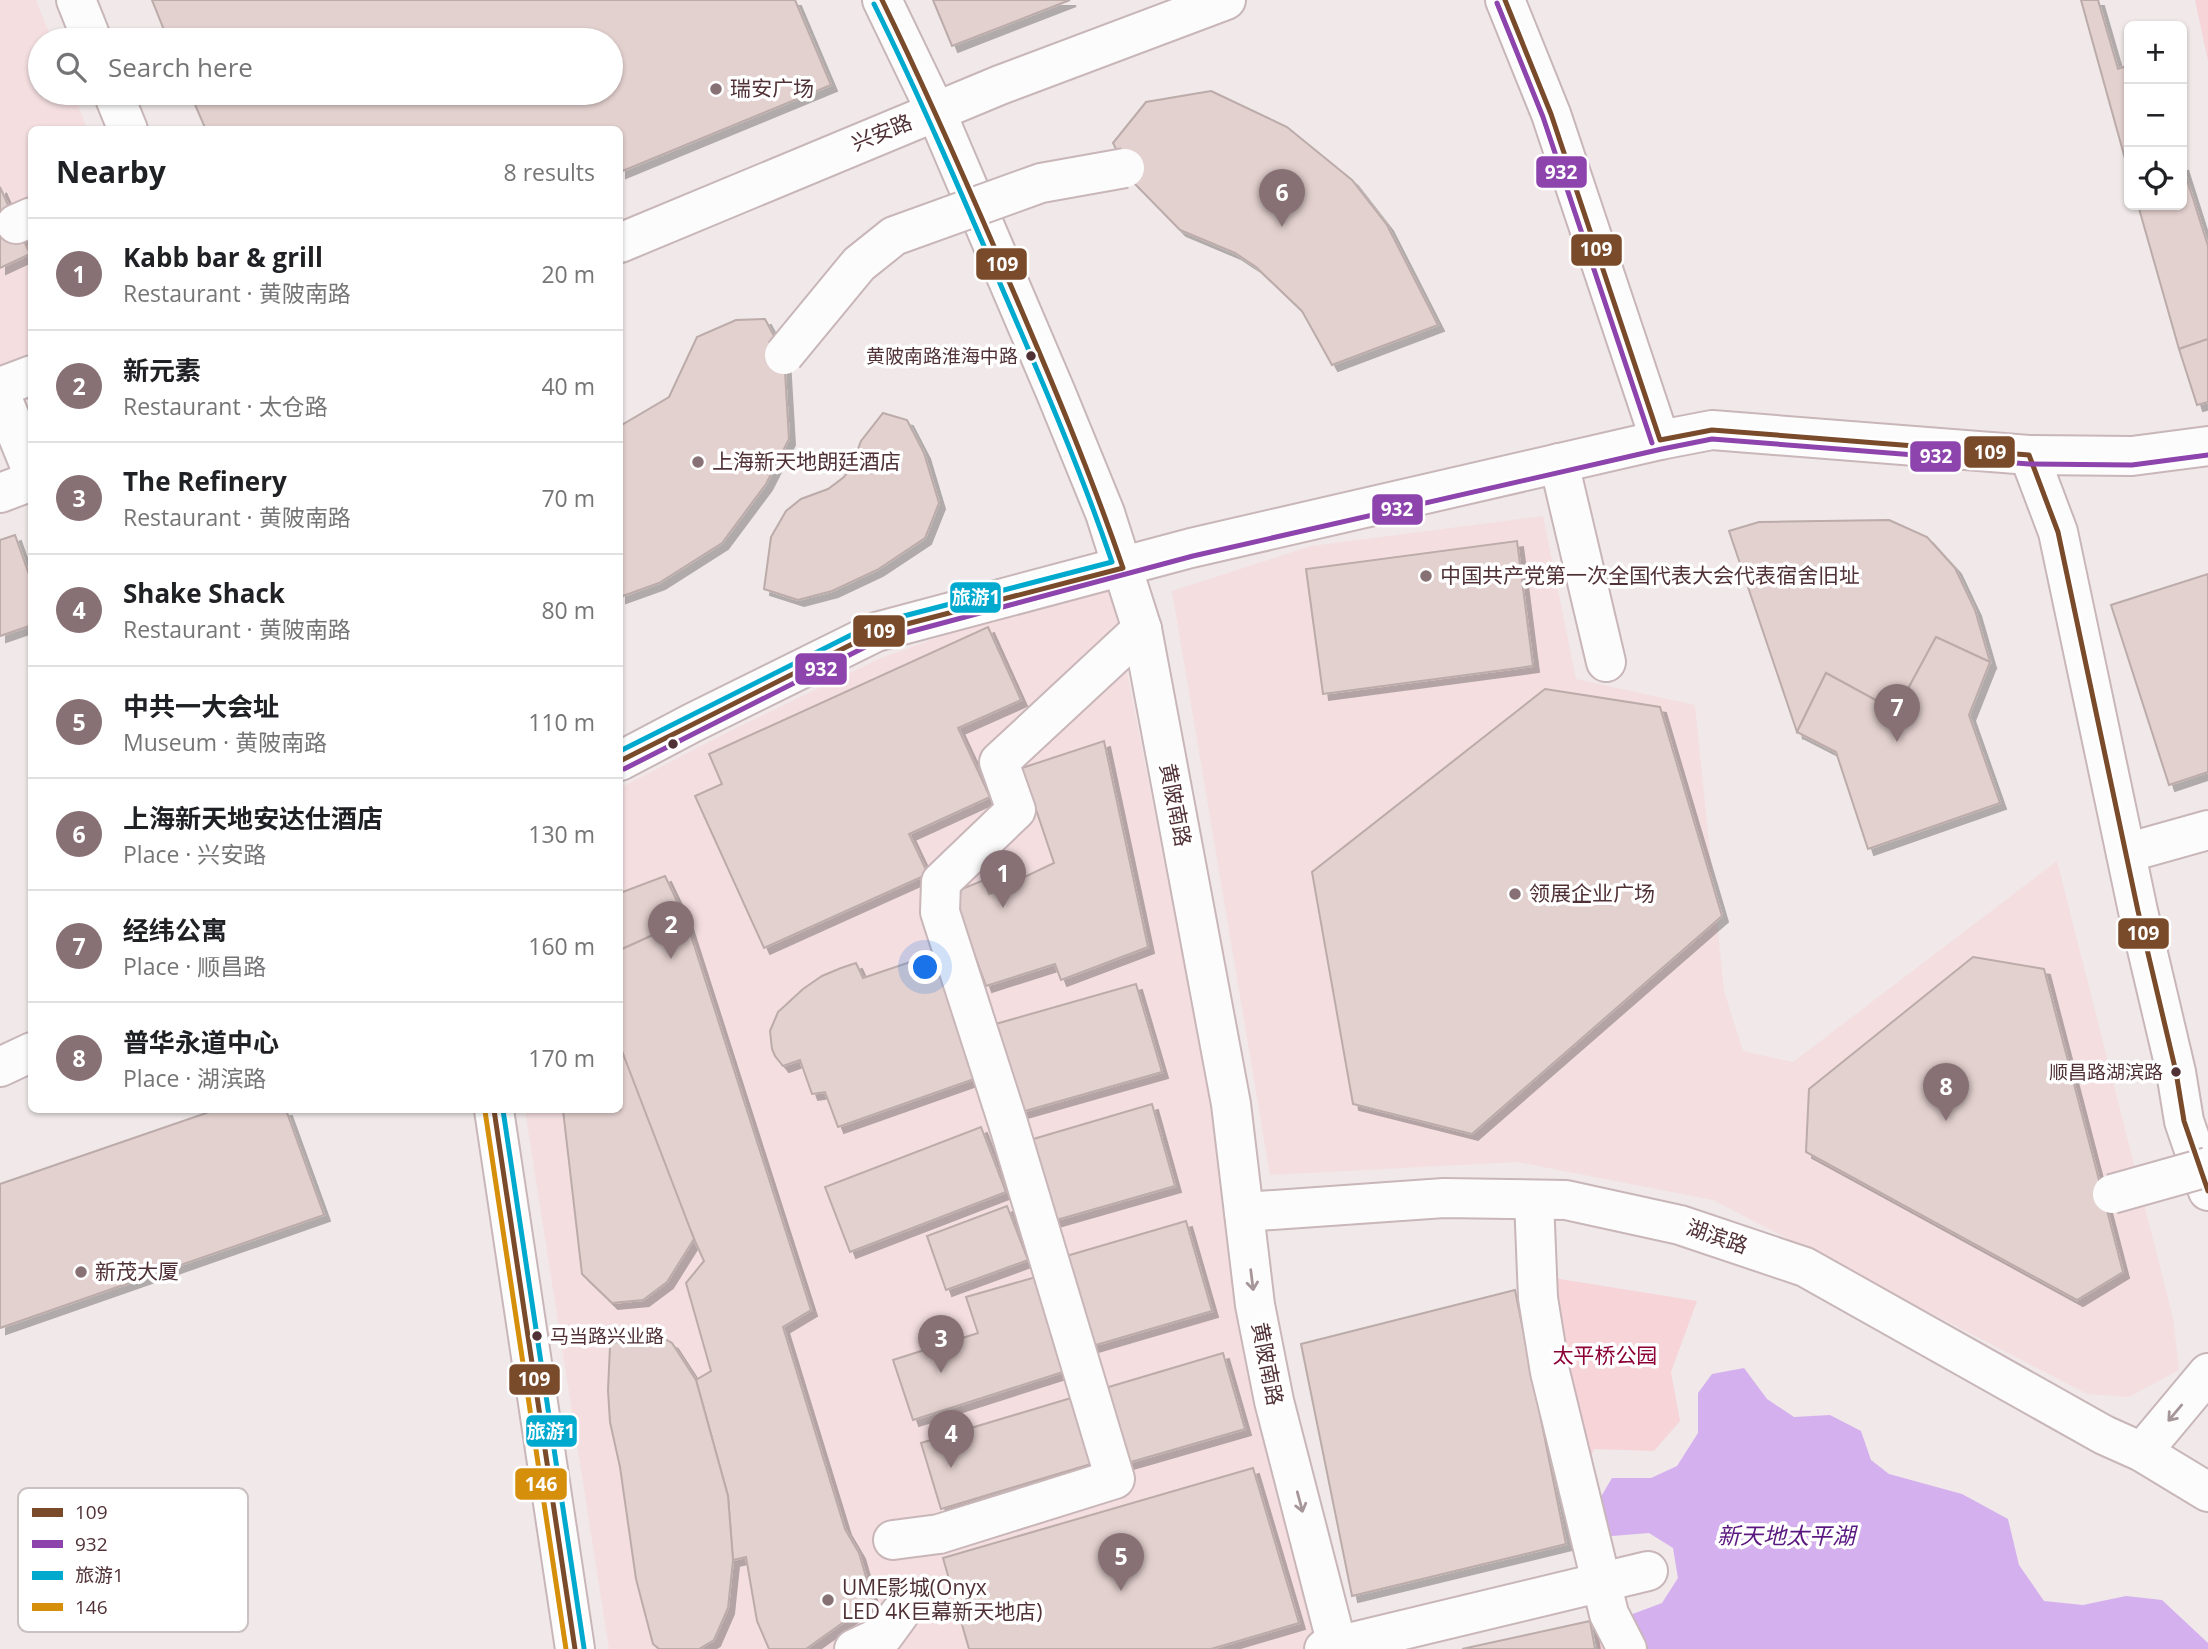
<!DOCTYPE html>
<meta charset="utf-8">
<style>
:root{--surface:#fff;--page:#f6f6f6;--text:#202124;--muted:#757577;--line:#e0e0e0;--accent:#887175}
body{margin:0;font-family:"Open Sans","Noto Sans SC",sans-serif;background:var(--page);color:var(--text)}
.controls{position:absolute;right:21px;top:21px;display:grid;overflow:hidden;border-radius:10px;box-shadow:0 2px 5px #0004}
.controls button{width:63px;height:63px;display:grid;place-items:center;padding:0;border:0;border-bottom:2px solid var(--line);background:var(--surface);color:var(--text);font:35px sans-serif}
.you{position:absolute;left:926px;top:968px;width:24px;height:24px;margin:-18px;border:5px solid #fff;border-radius:50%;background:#1a73e8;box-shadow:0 0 0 10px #1a73e833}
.badge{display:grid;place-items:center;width:46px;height:46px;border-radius:50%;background:var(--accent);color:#fff;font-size:23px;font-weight:700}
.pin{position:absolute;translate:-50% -58px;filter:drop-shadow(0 2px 4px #0008)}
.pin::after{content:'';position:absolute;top:37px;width:24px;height:21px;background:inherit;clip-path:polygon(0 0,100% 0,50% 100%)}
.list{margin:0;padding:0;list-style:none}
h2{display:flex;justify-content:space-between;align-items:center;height:91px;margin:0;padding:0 28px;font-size:30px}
h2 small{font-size:23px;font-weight:400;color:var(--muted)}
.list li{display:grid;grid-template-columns:46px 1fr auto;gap:21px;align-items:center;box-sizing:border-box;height:112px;padding:0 28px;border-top:2px solid var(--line)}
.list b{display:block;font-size:26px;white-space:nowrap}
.list p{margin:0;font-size:23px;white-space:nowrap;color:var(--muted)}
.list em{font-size:23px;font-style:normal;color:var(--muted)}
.icon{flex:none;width:38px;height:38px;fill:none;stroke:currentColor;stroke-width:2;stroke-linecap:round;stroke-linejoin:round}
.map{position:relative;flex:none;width:2208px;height:1649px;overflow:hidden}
.search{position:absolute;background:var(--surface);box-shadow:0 2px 5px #0004;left:28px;top:28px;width:595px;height:77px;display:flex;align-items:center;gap:18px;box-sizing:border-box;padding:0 24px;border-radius:38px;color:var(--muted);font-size:26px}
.panel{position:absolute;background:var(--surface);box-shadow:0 2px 5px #0004;left:28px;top:126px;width:595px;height:987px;border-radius:10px}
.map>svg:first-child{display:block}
</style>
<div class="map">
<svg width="2208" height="1649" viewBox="0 0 2208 1649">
<defs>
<filter id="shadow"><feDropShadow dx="6" dy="6" stdDeviation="0" flood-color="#0004"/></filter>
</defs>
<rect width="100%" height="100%" fill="#f0e8e9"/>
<g fill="#f4dee0">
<polygon points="0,0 36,0 52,40 40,40 40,93 73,93 87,129 32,130 31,398 0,411"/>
<polygon points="1543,516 1576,679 1695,705 1724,991 1743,1051 1793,1062 2057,861 2173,1318 2179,1370 2129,1397 2087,1394 1713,1200 1517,1162 1270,1175 1172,591 1311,546"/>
<polygon points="1111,590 1213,1112 1323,1649 609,1649 525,1110 620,1110 620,788 726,733 881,658 947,634"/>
</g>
<g fill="#f6d4d8">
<polygon points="2195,0 2208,0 2208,61"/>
<polygon points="1516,1272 1697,1301 1671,1372 1680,1421 1654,1451 1594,1449 1573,1502 1618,1649 1598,1649"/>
</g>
<polygon fill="#d5b0ee" points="1744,1368 1767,1399 1794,1417 1830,1415 1861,1431 1871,1460 1889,1474 1962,1494 2008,1519 2019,1565 2044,1601 2083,1605 2126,1596 2162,1600 2208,1643 2208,1649 1648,1649 1630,1615 1662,1603 1678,1578 1673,1548 1649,1533 1600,1537 1599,1500 1612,1478 1651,1478 1677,1466 1698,1433 1698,1393 1712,1374"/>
<g fill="#e3d1cf" stroke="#bbaba9" stroke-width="2" filter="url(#shadow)">
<polygon points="152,0 795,0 831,85 620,172 620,130 206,130 190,93 611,93 611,40 168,40"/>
<polygon points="933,0 1070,0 952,46"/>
<polygon points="2081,0 2098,0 2118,69 2129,65 2129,173"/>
<polygon points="1211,91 1287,127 1352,180 1387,225 1438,325 1332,365 1302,311 1256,267 1235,253 1180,230 1132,181 1113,143 1146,102"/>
<polygon points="2182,164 2208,246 2208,339 2179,349 2138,205 2182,205"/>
<polygon points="0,187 30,254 0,268"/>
<polygon points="765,319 784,355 789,439 766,484 722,543 659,583 620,597 620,426 669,397 697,337 736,320"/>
<polygon points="2208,339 2208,402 2197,405 2179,349"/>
<polygon points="883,413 907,420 924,453 939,503 925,538 877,570 832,591 798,600 764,589 771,537 786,511 801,499 828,489 844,477 852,465 861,441"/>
<polygon points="1889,520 1927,537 1955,568 1975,610 1990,662 1936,637 1903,698 1879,702 1826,673 1797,732 1729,531 1759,522"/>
<polygon points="15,535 32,583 32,625 0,636 0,540"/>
<polygon points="1517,541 1533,666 1323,694 1306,569"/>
<polygon points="2208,574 2208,772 2169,785 2111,605"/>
<polygon points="988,627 1021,700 958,728 990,797 909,834 928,874 764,948 695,796 722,784 709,754"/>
<polygon points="1936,637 1990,662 1969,715 2000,803 1868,849 1836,752 1797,732 1826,673 1879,702 1903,698"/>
<polygon points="1545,689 1660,707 1722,916 1472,1134 1353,1104 1312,872"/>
<polygon points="1104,741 1148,947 1061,980 1055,964 986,986 952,893 984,880 989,894 1054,863 1022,768"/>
<polygon points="665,876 686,920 620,950 620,893"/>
<polygon points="686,920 811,1310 783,1327 845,1529 859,1553 873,1601 806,1649 769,1649 757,1621 746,1557 733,1560 728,1496 696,1380 711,1371 686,1283 704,1261 679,1205 620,1046 620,950"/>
<polygon points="937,953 977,1078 838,1127 825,1092 812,1094 800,1060 783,1066 775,1056 772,1049 770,1031 778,1012 803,989 822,976 841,968 856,963 863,978"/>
<polygon points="1973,957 2044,969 2123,1272 2077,1300 1806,1152 1809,1089"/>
<polygon points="1136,984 1162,1072 1018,1113 992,1025"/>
<polygon points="620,1046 694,1239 667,1282 643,1300 612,1303 582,1274 563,1110 620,1110"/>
<polygon points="1152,1104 1175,1186 1053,1221 1030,1140"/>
<polygon points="215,1110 286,1110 324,1215 0,1328 0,1184"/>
<polygon points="981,1127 1006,1192 850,1252 825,1187"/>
<polygon points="1007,1206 1028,1260 946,1290 927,1236"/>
<polygon points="1186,1221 1212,1311 1089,1347 1063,1257"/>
<polygon points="1036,1277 1066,1371 913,1420 893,1360 978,1333 966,1297"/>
<polygon points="1515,1290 1566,1544 1352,1596 1301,1344"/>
<polygon points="651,1331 672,1343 696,1380 728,1496 733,1560 728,1608 714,1640 699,1649 659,1649 653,1644 636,1579 620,1467 610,1422 608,1390 610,1346 633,1333"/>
<polygon points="1223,1353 1245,1429 1124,1464 1102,1389"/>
<polygon points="1071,1398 1091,1464 941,1509 921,1443"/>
<polygon points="1253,1468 1299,1623 1211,1649 969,1649 943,1558"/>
<polygon points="1590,1621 1595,1649 1462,1649"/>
</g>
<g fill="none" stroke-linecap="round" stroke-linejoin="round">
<g stroke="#c8b6b9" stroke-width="42">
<g id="minor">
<polyline points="76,0 92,40"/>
<polyline points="882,0 936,112 1056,393 1105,513 1142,629 1231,1104 1255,1305 1274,1401 1338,1649"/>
<polyline points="1505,0 1551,114 1660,440"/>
<polyline points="113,93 128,130"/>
<polyline points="16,224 32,217"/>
<polyline points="620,243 1000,85 1226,0"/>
<polyline points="0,387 32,375"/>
<polyline points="0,393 32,471"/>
<polyline points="2029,455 2058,532 2138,911 2176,1072 2184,1121 2208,1191"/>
<polyline points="1559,463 1606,662"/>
<polyline points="0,493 32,481"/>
<polyline points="620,761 692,723 876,632 1191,548 1660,440 1712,430 2029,455 2132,456 2208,446"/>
<polyline points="2126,853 2208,830"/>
<polyline points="0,1067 32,1052"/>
<polyline points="494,1110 575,1649"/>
<polyline points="1534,1200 1538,1298 1550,1372 1609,1614 1627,1649"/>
<polyline points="1244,1212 1444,1198 1566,1200 1680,1225 1805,1267 2104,1435 2142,1452 2208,1492"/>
<polyline points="2142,1452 2208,1373"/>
<polyline points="893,1540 939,1534 1115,1479 1008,1123 940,912 941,882 1016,810 999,762 1142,629"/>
<polyline points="854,1649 884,1635 900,1613"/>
<polyline points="1324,1649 1648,1571"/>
</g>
</g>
<use href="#minor" stroke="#fdfcfc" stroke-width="38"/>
<g stroke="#c8b6b9" stroke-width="42" stroke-linecap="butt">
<g id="minor-bridge">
<polyline points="784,355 859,264 894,236 1041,183 1125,168"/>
<polyline points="2112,1194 2208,1167"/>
</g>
</g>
<use href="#minor-bridge" stroke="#fdfcfc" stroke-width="38"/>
<g stroke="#fff" stroke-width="10">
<g id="bus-1">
<polyline points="1505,0 1551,114 1660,440 1712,430 2029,455 2058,532 2138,911 2176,1072 2184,1121 2208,1191"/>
<path d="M620,761l256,-129 247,-64c-33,-96 -72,-189 -112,-282 -41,-96 -83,-192 -129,-286"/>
<polyline points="494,1110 575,1649"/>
</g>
</g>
<g stroke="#fff" stroke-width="10">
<g id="bus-2">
<polyline points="1497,3 1543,117 1652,443"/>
<polyline points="624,769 879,640 1193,556 1662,449 1712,439 2029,464 2132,465 2208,455"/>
</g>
</g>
<g stroke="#fff" stroke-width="10">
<g id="bus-3">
<path d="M620,751l253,-127 239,-62c-31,-91 -69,-179 -107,-267 -42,-98 -84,-196 -131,-291"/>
<polyline points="503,1110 584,1648"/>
</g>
</g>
<g stroke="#fff" stroke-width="10">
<polyline id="bus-4" points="485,1111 566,1649"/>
</g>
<use href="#bus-1" stroke="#7a4b2a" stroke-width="5"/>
<use href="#bus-2" stroke="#8e44ad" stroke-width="5"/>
<use href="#bus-3" stroke="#00a9ce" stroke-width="5"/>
<use href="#bus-4" stroke="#d68f0b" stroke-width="5"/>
</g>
<defs><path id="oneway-shaft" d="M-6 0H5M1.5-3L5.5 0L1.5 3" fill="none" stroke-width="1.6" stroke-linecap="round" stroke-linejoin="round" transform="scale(1.75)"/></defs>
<g stroke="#a69699">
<use href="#oneway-shaft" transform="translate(1252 1280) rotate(83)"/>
<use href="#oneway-shaft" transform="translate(2175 1413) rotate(130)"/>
<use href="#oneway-shaft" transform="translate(1300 1502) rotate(75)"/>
</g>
<g fill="#887175" stroke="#fff" stroke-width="2.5">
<circle cx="716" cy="89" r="7"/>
<circle cx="698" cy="462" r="7"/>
<circle cx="1426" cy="576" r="7"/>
<circle cx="1515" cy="894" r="7"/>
<circle cx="81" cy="1272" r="7"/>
<circle cx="828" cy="1600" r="7"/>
</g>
<g fill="#503136" stroke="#fff" stroke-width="2.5">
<circle cx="1031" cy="356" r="6"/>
<circle cx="673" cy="744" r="6"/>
<circle cx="2176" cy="1072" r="6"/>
<circle cx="537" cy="1336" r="6"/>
</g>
<g text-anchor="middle" stroke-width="7" stroke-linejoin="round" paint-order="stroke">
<g font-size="19" fill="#503136" stroke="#fff" text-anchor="end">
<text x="1018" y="363">黄陂南路淮海中路</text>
<text x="2163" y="1079">顺昌路湖滨路</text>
<text x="550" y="1343" text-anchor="start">马当路兴业路</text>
</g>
<g font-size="21" fill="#503136" stroke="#fff" text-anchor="start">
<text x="730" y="96">瑞安广场</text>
<text x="712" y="469">上海新天地朗廷酒店</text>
<text x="1440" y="583">中国共产党第一次全国代表大会代表宿舍旧址</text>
<text x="1529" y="901">领展企业广场</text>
<text x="95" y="1279">新茂大厦</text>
<text x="842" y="1595">UME影城(Onyx<tspan x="842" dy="24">LED 4K巨幕新天地店)</tspan></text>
</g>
<g font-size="21" fill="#503136" stroke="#fff">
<text transform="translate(882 133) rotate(-22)" y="7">兴安路</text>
<text transform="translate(1175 805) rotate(79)" y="7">黄陂南路</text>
<text transform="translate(1717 1237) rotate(19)" y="7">湖滨路</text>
<text transform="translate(1267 1364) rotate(79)" y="7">黄陂南路</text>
</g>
<g font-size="21" fill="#8c0036" stroke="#fff">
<text x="1605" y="1363">太平桥公园</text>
</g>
<g font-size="23" font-style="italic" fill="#5a177f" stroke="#fff">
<text x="1786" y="1544">新天地太平湖</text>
</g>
</g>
<rect x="18" y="1488" width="230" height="144" rx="10" fill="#fff" stroke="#cac1c3" stroke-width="2"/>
<rect x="32" y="1508" width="31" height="9" fill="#7a4b2a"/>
<rect x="32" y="1540" width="31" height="8" fill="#8e44ad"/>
<rect x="32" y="1571" width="31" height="9" fill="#00a9ce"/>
<rect x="32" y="1603" width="31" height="8" fill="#d68f0b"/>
<g font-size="19" fill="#503136">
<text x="75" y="1519">109</text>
<text x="75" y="1551">932</text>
<text x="75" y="1582">旅游1</text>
<text x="75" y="1614">146</text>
</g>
<g stroke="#fff" stroke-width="2.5">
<rect x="1535" y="155" width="53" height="34" rx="7" fill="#8e44ad"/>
<rect x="1570" y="233" width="53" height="34" rx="7" fill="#7a4b2a"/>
<rect x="975" y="247" width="53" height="34" rx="7" fill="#7a4b2a"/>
<rect x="1963" y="435" width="53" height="34" rx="7" fill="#7a4b2a"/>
<rect x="1909" y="440" width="53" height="33" rx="7" fill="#8e44ad"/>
<rect x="1371" y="493" width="53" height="33" rx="7" fill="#8e44ad"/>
<rect x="949" y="581" width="53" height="33" rx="7" fill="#00a9ce"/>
<rect x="852" y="614" width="54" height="34" rx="7" fill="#7a4b2a"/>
<rect x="794" y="652" width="54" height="34" rx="7" fill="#8e44ad"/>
<rect x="2117" y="917" width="53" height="33" rx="7" fill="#7a4b2a"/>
<rect x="508" y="1363" width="53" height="33" rx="7" fill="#7a4b2a"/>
<rect x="525" y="1414" width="53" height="34" rx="7" fill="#00a9ce"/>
<rect x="514" y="1467" width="54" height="34" rx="7" fill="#d68f0b"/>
</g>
<g font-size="19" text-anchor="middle" font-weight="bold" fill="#fff">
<text x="1561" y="179">932</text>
<text x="1596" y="256">109</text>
<text x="1002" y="271">109</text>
<text x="1990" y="459">109</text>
<text x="1936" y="463">932</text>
<text x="1397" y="516">932</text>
<text x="976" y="604">旅游1</text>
<text x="879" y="638">109</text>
<text x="821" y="676">932</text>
<text x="2143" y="940">109</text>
<text x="534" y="1386">109</text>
<text x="551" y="1438">旅游1</text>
<text x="541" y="1491">146</text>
</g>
</svg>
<div class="controls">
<button>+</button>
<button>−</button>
<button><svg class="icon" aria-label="locate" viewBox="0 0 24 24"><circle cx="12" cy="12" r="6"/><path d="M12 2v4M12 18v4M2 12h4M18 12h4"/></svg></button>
</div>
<div class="you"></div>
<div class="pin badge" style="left:1003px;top:908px">1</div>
<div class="pin badge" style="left:671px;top:959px">2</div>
<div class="pin badge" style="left:941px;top:1373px">3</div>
<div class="pin badge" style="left:951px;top:1468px">4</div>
<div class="pin badge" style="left:1121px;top:1591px">5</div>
<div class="pin badge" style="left:1282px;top:227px">6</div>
<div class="pin badge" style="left:1897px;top:742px">7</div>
<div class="pin badge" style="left:1946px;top:1121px">8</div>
<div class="search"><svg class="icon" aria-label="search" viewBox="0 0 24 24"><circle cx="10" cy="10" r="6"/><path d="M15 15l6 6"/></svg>Search here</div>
<section class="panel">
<h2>Nearby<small>8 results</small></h2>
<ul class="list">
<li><span class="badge">1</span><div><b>Kabb bar &amp; grill</b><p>Restaurant · 黄陂南路</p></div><em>20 m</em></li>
<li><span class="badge">2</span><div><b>新元素</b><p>Restaurant · 太仓路</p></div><em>40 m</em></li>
<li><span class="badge">3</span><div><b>The Refinery</b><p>Restaurant · 黄陂南路</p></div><em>70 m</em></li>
<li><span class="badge">4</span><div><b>Shake Shack</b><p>Restaurant · 黄陂南路</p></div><em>80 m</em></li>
<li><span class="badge">5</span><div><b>中共一大会址</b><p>Museum · 黄陂南路</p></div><em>110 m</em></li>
<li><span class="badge">6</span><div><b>上海新天地安达仕酒店</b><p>Place · 兴安路</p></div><em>130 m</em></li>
<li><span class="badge">7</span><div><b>经纬公寓</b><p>Place · 顺昌路</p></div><em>160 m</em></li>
<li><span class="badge">8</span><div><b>普华永道中心</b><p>Place · 湖滨路</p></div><em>170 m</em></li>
</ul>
</section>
</div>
